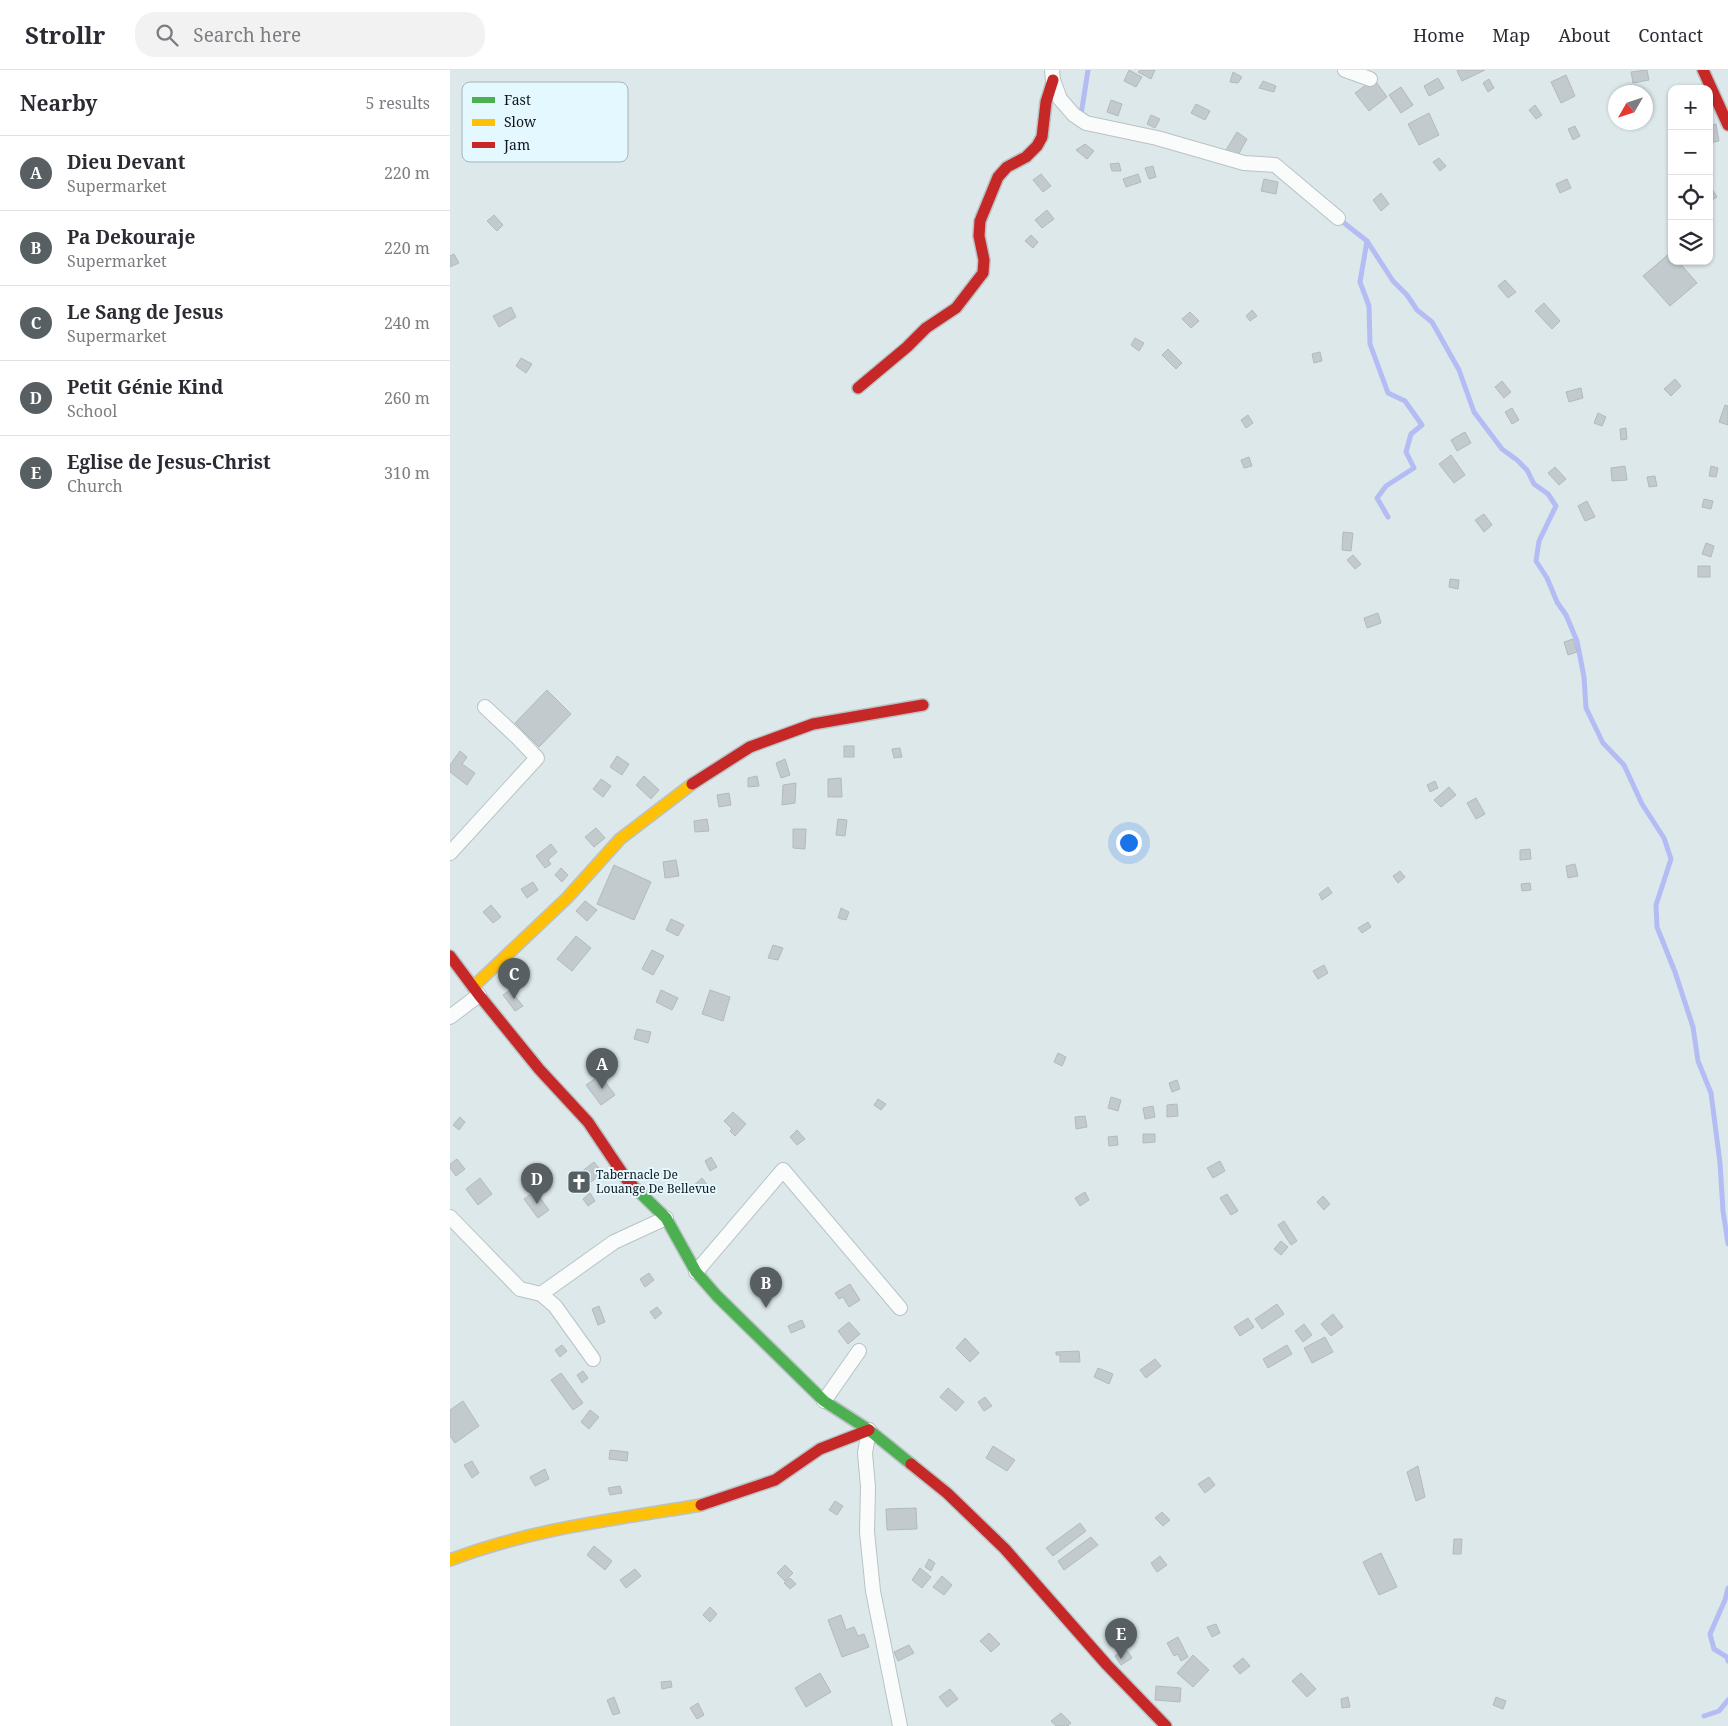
<!DOCTYPE html>
<meta charset="utf-8">
<style>
:root{--surface:#fff;--page:#f2f2f3;--text:#2b2b33;--muted:#7c7c81;--line:#e1e1e2;--accent:#575f62}
body{margin:0;font-family:"Noto Serif",serif;background:var(--page);color:var(--text)}
.controls{position:absolute;right:15px;top:15px;display:grid;overflow:hidden;border-radius:10px;box-shadow:0 1px 4px #0004}
.controls button{width:45px;height:45px;display:grid;place-items:center;padding:0;border:0;border-bottom:1px solid var(--line);background:var(--surface);color:var(--text);font:25px sans-serif}
.compass{position:absolute;left:1158px;top:15px;width:45px;height:45px;border-radius:50%;background:var(--surface);box-shadow:0 1px 4px #0004;rotate:231deg}
.you{position:absolute;left:678px;top:772px;width:18px;height:18px;margin:-12px;border:4px solid #fff;border-radius:50%;background:#1a73e8;box-shadow:0 0 0 8px #1a73e833}
.badge{display:grid;place-items:center;width:32px;height:32px;border-radius:50%;background:var(--accent);color:#fff;font-size:16px;font-weight:700}
.pin{position:absolute;translate:-50% -41px;filter:drop-shadow(0 1px 2px #0008)}
.pin::after{content:'';position:absolute;top:26px;width:18px;height:15px;background:inherit;clip-path:polygon(0 0,100% 0,50% 100%)}
.list{margin:0;padding:0;list-style:none}
h2{display:flex;justify-content:space-between;align-items:center;height:65px;margin:0;padding:0 20px;font-size:21px}
h2 small{font-size:16px;font-weight:400;color:var(--muted)}
.list li{display:grid;grid-template-columns:32px 1fr auto;gap:15px;align-items:center;box-sizing:border-box;height:75px;padding:0 20px;border-top:1px solid var(--line)}
.list b{display:block;font-size:19px;white-space:nowrap}
.list p{margin:0;font-size:16px;white-space:nowrap;color:var(--muted)}
.list em{font-size:16px;font-style:normal;color:var(--muted)}
.icon{flex:none;width:28px;height:28px;fill:none;stroke:currentColor;stroke-width:2;stroke-linecap:round;stroke-linejoin:round}
.map{position:relative;flex:none;width:1278px;height:1656px;overflow:hidden}
header{display:flex;align-items:center;gap:30px;box-sizing:border-box;height:70px;padding:0 25px;background:var(--surface);border-bottom:1px solid var(--line)}
header strong{font-size:24px}
nav{display:flex;gap:28px;margin-inline-start:auto;font-size:18px}
.search{width:350px;height:45px;background:var(--page);display:flex;align-items:center;gap:12px;box-sizing:border-box;padding:0 18px;border-radius:20px;color:var(--muted);font-size:19px}
main{display:flex}
aside{flex:1;background:var(--surface)}
.map>svg:first-child{display:block}
</style>
<header>
<strong>Strollr</strong>
<div class="search"><svg class="icon" aria-label="search" viewBox="0 0 24 24"><circle cx="10" cy="10" r="6"/><path d="M15 15l6 6"/></svg>Search here</div>
<nav><a>Home</a><a>Map</a><a>About</a><a>Contact</a></nav>
</header>
<main>
<aside>
<h2>Nearby<small>5 results</small></h2>
<ul class="list">
<li><span class="badge">A</span><div><b>Dieu Devant</b><p>Supermarket</p></div><em>220 m</em></li>
<li><span class="badge">B</span><div><b>Pa Dekouraje</b><p>Supermarket</p></div><em>220 m</em></li>
<li><span class="badge">C</span><div><b>Le Sang de Jesus</b><p>Supermarket</p></div><em>240 m</em></li>
<li><span class="badge">D</span><div><b>Petit Génie Kind</b><p>School</p></div><em>260 m</em></li>
<li><span class="badge">E</span><div><b>Eglise de Jesus-Christ</b><p>Church</p></div><em>310 m</em></li>
</ul>
</aside>
<div class="map">
<svg width="1278" height="1656" viewBox="0 0 1278 1656">
<rect width="100%" height="100%" fill="#dde8eb"/>
<g fill="none" stroke-linecap="round" stroke-linejoin="round">
<g stroke="#b4bcf4" stroke-width="5">
<polyline points="635,46 631,45 638,0"/>
<polyline points="889,149 917,171 943,211 957,225 967,240 982,252 1009,300 1024,342 1052,379 1067,390 1077,400 1084,414 1098,424 1106,436 1089,471 1086,491 1097,508 1107,532 1116,545 1127,571 1134,607 1136,638 1153,673 1174,695 1192,734 1214,768 1221,789 1206,835 1207,857 1225,902 1243,957 1248,991 1261,1023 1270,1093 1273,1141 1278,1174"/>
<polyline points="917,171 910,212 919,236 920,274 938,323 955,331 972,355 961,364 956,382 964,398 936,416 927,428 938,447"/>
<polyline points="1278,1518 1275,1530 1260,1564 1264,1579 1277,1587 1278,1591"/>
<polyline points="1254,1646 1269,1641 1278,1630"/>
</g>
</g>
<g fill="#c3cace" stroke="#b3babe">
<polygon points="679,0 692,7 686,17 674,11"/>
<polygon points="690,0 705,0 701,9 688,2"/>
<polygon points="1008,0 1035,0 1012,11 1007,1"/>
<polygon points="1197,0 1199,10 1183,13 1181,2"/>
<polygon points="783,2 792,7 788,13 780,12"/>
<polygon points="1116,5 1125,26 1111,33 1101,12"/>
<polygon points="988,8 994,18 979,26 974,16"/>
<polygon points="924,9 937,27 919,41 905,23"/>
<polygon points="1039,9 1044,18 1038,22 1033,13"/>
<polygon points="813,11 826,16 824,22 809,18"/>
<polygon points="951,17 963,35 951,43 939,25"/>
<polygon points="661,30 672,34 668,46 657,42"/>
<polygon points="746,34 760,41 755,50 741,43"/>
<polygon points="1085,35 1092,45 1086,49 1079,40"/>
<polygon points="979,43 989,65 969,75 958,54"/>
<polygon points="701,45 710,49 705,58 697,54"/>
<polygon points="1266,54 1269,71 1259,73 1259,56"/>
<polygon points="1125,56 1130,66 1123,70 1118,59"/>
<polygon points="787,62 797,69 787,87 776,80"/>
<polygon points="635,74 644,81 637,89 626,80"/>
<polygon points="989,88 996,96 990,101 983,92"/>
<polygon points="669,93 671,101 662,101 660,94"/>
<polygon points="703,96 706,107 699,109 695,98"/>
<polygon points="591,104 601,116 593,122 583,110"/>
<polygon points="688,104 691,112 676,117 673,109"/>
<polygon points="814,109 828,112 826,124 811,121"/>
<polygon points="1117,109 1121,118 1110,123 1106,114"/>
<polygon points="1259,114 1267,127 1259,132"/>
<polygon points="931,123 939,134 931,141 923,130"/>
<polygon points="597,140 604,149 592,158 585,150"/>
<polygon points="44,145 53,155 47,161 37,151"/>
<polygon points="581,165 588,172 583,178 575,171"/>
<polygon points="1220,183 1222,185 1222,191 1228,191 1247,213 1220,236 1193,206"/>
<polygon points="4,184 9,193 0,197 0,186"/>
<polygon points="1055,210 1066,222 1058,228 1048,216"/>
<polygon points="1094,233 1110,251 1102,259 1085,241"/>
<polygon points="61,237 66,247 49,257 43,246"/>
<polygon points="802,240 807,246 800,251 796,246"/>
<polygon points="740,242 749,251 741,258 732,249"/>
<polygon points="685,268 694,273 689,281 681,275"/>
<polygon points="718,279 732,293 726,299 712,285"/>
<polygon points="870,282 872,291 864,293 862,284"/>
<polygon points="71,288 82,294 76,303 66,296"/>
<polygon points="1225,309 1231,316 1221,326 1214,319"/>
<polygon points="1052,311 1061,322 1054,328 1045,317"/>
<polygon points="1131,318 1133,328 1119,332 1116,322"/>
<polygon points="1275,335 1278,336 1278,355 1269,352"/>
<polygon points="1062,338 1069,350 1062,354 1055,342"/>
<polygon points="1148,343 1156,347 1152,356 1144,353"/>
<polygon points="798,345 803,353 796,358 791,350"/>
<polygon points="1176,358 1177,369 1171,370 1170,359"/>
<polygon points="1015,362 1021,373 1007,381 1001,370"/>
<polygon points="1001,385 1015,405 1004,413 989,394"/>
<polygon points="799,387 802,396 794,398 791,390"/>
<polygon points="1175,396 1177,410 1162,411 1161,398"/>
<polygon points="1261,396 1268,398 1266,407 1259,406"/>
<polygon points="1105,397 1116,409 1109,415 1098,403"/>
<polygon points="1205,406 1207,416 1199,417 1197,407"/>
<polygon points="1254,429 1263,431 1261,439 1252,437"/>
<polygon points="1137,431 1145,447 1135,451 1128,436"/>
<polygon points="1034,444 1042,455 1034,462 1025,450"/>
<polygon points="893,462 903,463 901,481 892,480"/>
<polygon points="1256,473 1264,476 1261,487 1252,484"/>
<polygon points="903,485 911,494 905,499 897,490"/>
<rect x="1248" y="496" width="12" height="11"/>
<polygon points="1000,509 1009,510 1008,519 999,517"/>
<polygon points="928,543 931,553 917,558 914,548"/>
<polygon points="1123,569 1127,582 1118,585 1114,572"/>
<polygon points="97,620 121,644 89,677 65,653"/>
<rect x="394" y="676" width="10" height="11"/>
<polygon points="450,678 452,687 444,688 442,679"/>
<polygon points="10,681 17,687 12,694 25,703 17,715 0,702 0,695"/>
<polygon points="167,686 179,694 172,705 160,697"/>
<polygon points="335,689 340,705 331,708 326,693"/>
<polygon points="194,706 209,720 201,729 186,715"/>
<polygon points="307,706 309,716 298,717 298,708"/>
<polygon points="391,708 392,727 378,727 378,709"/>
<polygon points="151,709 161,716 153,727 143,719"/>
<polygon points="985,711 988,718 980,722 977,715"/>
<polygon points="346,713 345,733 332,735 333,715"/>
<polygon points="999,717 1006,725 991,737 984,730"/>
<polygon points="279,723 281,735 269,737 267,725"/>
<polygon points="1026,728 1035,744 1026,749 1017,733"/>
<polygon points="257,749 259,761 245,762 244,751"/>
<polygon points="388,749 397,750 395,766 386,765"/>
<polygon points="146,758 155,768 144,777 135,767"/>
<polygon points="343,759 356,759 355,779 343,778"/>
<polygon points="101,774 107,782 98,790 101,794 95,798 86,786"/>
<polygon points="1080,779 1081,789 1070,790 1070,780"/>
<polygon points="226,790 229,806 215,808 213,792"/>
<polygon points="1125,794 1128,806 1118,808 1116,796"/>
<polygon points="164,795 201,812 184,850 147,834"/>
<polygon points="111,798 118,805 112,812 105,805"/>
<polygon points="950,801 955,807 948,813 943,806"/>
<polygon points="83,812 88,820 77,828 71,819"/>
<polygon points="1080,813 1081,820 1072,821 1071,814"/>
<polygon points="878,817 882,823 872,830 869,824"/>
<polygon points="135,831 147,840 137,851 126,841"/>
<polygon points="41,835 51,847 43,853 33,842"/>
<polygon points="391,838 399,842 396,850 388,848"/>
<polygon points="221,849 234,855 228,866 216,860"/>
<polygon points="918,852 921,857 912,863 908,858"/>
<polygon points="126,866 141,878 122,901 107,889"/>
<polygon points="323,875 333,878 328,890 318,888"/>
<polygon points="202,880 214,886 203,905 192,899"/>
<polygon points="874,895 878,903 868,909 863,901"/>
<polygon points="60,920 73,936 65,941 53,925"/>
<polygon points="211,920 228,928 222,940 206,932"/>
<polygon points="260,920 280,927 273,951 252,944"/>
<polygon points="187,959 201,962 198,973 184,969"/>
<polygon points="608,983 616,987 612,996 604,992"/>
<polygon points="150,1005 165,1025 151,1035 136,1015"/>
<polygon points="727,1010 730,1019 722,1022 719,1013"/>
<polygon points="661,1027 671,1030 668,1041 658,1038"/>
<polygon points="428,1029 436,1034 431,1040 424,1035"/>
<polygon points="727,1034 728,1046 717,1047 717,1035"/>
<polygon points="703,1036 705,1047 695,1049 693,1038"/>
<polygon points="283,1042 296,1054 285,1066 280,1061 282,1059 274,1051"/>
<polygon points="635,1046 637,1057 626,1059 625,1047"/>
<polygon points="10,1047 15,1052 9,1060 3,1055"/>
<polygon points="347,1060 355,1069 347,1075 340,1067"/>
<polygon points="693,1064 705,1064 705,1072 693,1073"/>
<polygon points="667,1066 668,1075 659,1076 658,1067"/>
<polygon points="261,1087 267,1097 260,1101 255,1091"/>
<polygon points="7,1089 15,1099 6,1106 0,1098 0,1094"/>
<polygon points="770,1091 775,1101 763,1108 757,1098"/>
<polygon points="144,1092 153,1103 126,1123 118,1112"/>
<polygon points="30,1108 42,1124 28,1135 16,1119"/>
<polygon points="252,1108 258,1116 248,1125 241,1118"/>
<polygon points="85,1121 99,1140 88,1148 74,1129"/>
<polygon points="635,1122 639,1130 630,1136 625,1128"/>
<polygon points="140,1123 145,1131 138,1136 133,1129"/>
<polygon points="777,1124 788,1141 781,1145 770,1128"/>
<polygon points="873,1126 880,1134 874,1140 867,1132"/>
<polygon points="834,1151 847,1171 841,1175 828,1155"/>
<polygon points="831,1171 838,1177 831,1185 824,1179"/>
<polygon points="199,1203 204,1210 195,1217 190,1209"/>
<polygon points="316,1205 324,1213 316,1220 309,1212"/>
<polygon points="400,1214 410,1230 399,1237 393,1227 389,1229 385,1223"/>
<polygon points="827,1234 834,1244 812,1259 805,1249"/>
<polygon points="149,1236 155,1252 148,1255 142,1239"/>
<polygon points="207,1237 212,1243 205,1249 200,1242"/>
<polygon points="883,1244 893,1257 881,1266 871,1254"/>
<polygon points="798,1248 804,1257 790,1266 784,1257"/>
<polygon points="352,1250 355,1257 341,1263 338,1256"/>
<polygon points="399,1252 410,1264 398,1274 388,1261"/>
<polygon points="854,1254 862,1265 853,1272 845,1261"/>
<polygon points="875,1267 883,1282 862,1293 854,1278"/>
<polygon points="515,1268 529,1283 520,1292 506,1278"/>
<polygon points="112,1275 117,1281 110,1287 105,1280"/>
<polygon points="837,1275 842,1284 818,1298 813,1289"/>
<polygon points="629,1281 630,1292 610,1292 610,1285 606,1285 606,1282"/>
<polygon points="705,1289 711,1296 696,1308 690,1300"/>
<polygon points="648,1298 663,1304 659,1314 644,1307"/>
<polygon points="133,1301 138,1308 132,1313 127,1305"/>
<polygon points="111,1303 133,1333 123,1340 101,1310"/>
<polygon points="498,1318 514,1332 506,1341 490,1327"/>
<polygon points="535,1327 542,1336 534,1341 528,1332"/>
<polygon points="13,1331 29,1356 5,1373 0,1366 0,1340"/>
<polygon points="140,1340 149,1347 139,1359 131,1352"/>
<polygon points="543,1376 565,1390 557,1401 536,1388"/>
<polygon points="160,1380 178,1382 177,1391 159,1389"/>
<polygon points="22,1391 29,1403 22,1408 14,1395"/>
<polygon points="968,1396 975,1427 966,1431 957,1402"/>
<polygon points="95,1399 99,1409 85,1416 80,1407"/>
<polygon points="759,1407 765,1415 755,1423 748,1414"/>
<polygon points="170,1416 172,1423 160,1425 158,1418"/>
<polygon points="385,1431 393,1436 387,1445 379,1440"/>
<polygon points="466,1438 467,1459 437,1460 436,1439"/>
<polygon points="712,1442 720,1450 713,1456 705,1448"/>
<polygon points="630,1453 636,1461 603,1486 596,1478"/>
<polygon points="641,1467 648,1475 614,1500 608,1491"/>
<polygon points="1004,1469 1012,1469 1011,1484 1003,1484"/>
<polygon points="144,1476 162,1491 155,1500 137,1485"/>
<polygon points="931,1483 947,1517 929,1525 913,1492"/>
<polygon points="710,1486 717,1495 707,1502 701,1493"/>
<polygon points="479,1489 485,1493 481,1501 475,1497"/>
<polygon points="335,1495 343,1503 335,1511 327,1503"/>
<polygon points="470,1498 481,1507 472,1518 462,1510"/>
<polygon points="185,1499 191,1506 176,1518 170,1510"/>
<polygon points="492,1506 502,1515 494,1525 483,1517"/>
<polygon points="340,1508 346,1514 340,1519 334,1513"/>
<polygon points="260,1537 267,1544 260,1552 253,1545"/>
<polygon points="391,1545 396,1560 404,1557 408,1566 414,1564 419,1577 392,1587 378,1550"/>
<polygon points="766,1554 770,1563 762,1567 757,1557"/>
<polygon points="539,1563 550,1574 541,1582 530,1571"/>
<polygon points="728,1567 738,1587 731,1591 728,1584 724,1586 717,1573"/>
<polygon points="459,1575 464,1583 448,1591 444,1582"/>
<polygon points="676,1579 682,1588 671,1595 665,1586"/>
<polygon points="743,1585 759,1600 743,1617 727,1603"/>
<polygon points="793,1588 800,1596 790,1604 783,1596"/>
<polygon points="370,1603 381,1622 356,1637 345,1618"/>
<polygon points="851,1603 866,1619 857,1627 842,1611"/>
<polygon points="221,1611 222,1617 212,1619 211,1612"/>
<polygon points="706,1616 731,1618 730,1632 705,1630"/>
<polygon points="500,1619 508,1629 497,1637 489,1627"/>
<polygon points="164,1627 170,1643 163,1645 157,1630"/>
<polygon points="898,1627 900,1637 892,1638 891,1629"/>
<polygon points="1046,1627 1056,1631 1053,1639 1043,1635"/>
<polygon points="248,1633 254,1645 247,1649 240,1638"/>
<polygon points="611,1643 621,1653 618,1656 606,1656 601,1651"/>
</g>
<g fill="none" stroke-linecap="round" stroke-linejoin="round">
<g stroke="#bac2c5" stroke-width="16">
<g id="street">
<polyline points="602,0 603,10 610,29 624,45 636,53 707,68 794,93 825,95 888,148"/>
<polyline points="895,0 920,9"/>
<polyline points="0,783 87,688 67,667 35,637"/>
<polyline points="0,947 29,925"/>
<polyline points="0,1147 70,1219 91,1224 164,1172 216,1148"/>
<polyline points="246,1202 333,1100 450,1238"/>
<polyline points="91,1224 105,1236 143,1289"/>
<polyline points="374,1331 409,1281"/>
<polyline points="419,1360 415,1383 418,1417 417,1462 423,1521 450,1656"/>
</g>
</g>
<g stroke="#bac2c5" stroke-width="14">
<polyline id="fast" points="182,1115 216,1148 246,1202 267,1226 374,1331 419,1360 461,1394"/>
</g>
<g stroke="#bac2c5" stroke-width="14">
<g id="slow">
<polyline points="23,917 117,828 170,769 242,714"/>
<path d="M0,1490c80,-31 167,-41 251,-55"/>
</g>
</g>
<g stroke="#bac2c5" stroke-width="14">
<g id="jam">
<polyline points="1253,0 1278,55"/>
<polyline points="408,318 457,277 476,258 506,238 533,203 534,190 529,166 530,151 548,107 557,97 576,87 587,76 592,67 596,32 603,10"/>
<polyline points="242,714 300,677 363,654 473,635"/>
<polyline points="0,886 29,925 89,999 138,1052 177,1110 182,1115"/>
<polyline points="461,1394 497,1423 555,1479 657,1595 716,1656"/>
<polyline points="251,1435 325,1410 370,1379 419,1360"/>
</g>
</g>
<use href="#street" stroke="#fafcfc" stroke-width="14"/>
<use href="#fast" stroke="#4caf50" stroke-width="11"/>
<use href="#slow" stroke="#ffc107" stroke-width="11"/>
<use href="#jam" stroke="#c62828" stroke-width="11"/>
</g>
<defs>
<g id="church-square" transform="scale(1.25)"><rect x="-9" y="-9" width="18" height="18" rx="4" fill="#575f62" stroke="#e4f8ff"/><path d="M-1.2-6h2.4v3.5h3.3v2.4h-3.3V6h-2.4V-.1h-3.3v-2.4h3.3Z" fill="#fff"/></g>
</defs>
<g fill-rule="evenodd">
<use href="#church-square" x="129" y="1112"/>
</g>
<g text-anchor="middle" stroke-width="4" stroke-linejoin="round" paint-order="stroke">
<g font-size="12" fill="#0f1518" stroke="#e4f8ff" text-anchor="start">
<text x="146" y="1109">Tabernacle De<tspan x="146" dy="14">Louange De Bellevue</tspan></text>
</g>
</g>
<rect x="12" y="12" width="166" height="80" rx="8" fill="#e4f8ff" stroke="#a4b4ba" stroke-width="1"/>
<rect x="22" y="27" width="23" height="6" fill="#4caf50"/>
<rect x="22" y="49" width="23" height="7" fill="#ffc107"/>
<rect x="22" y="72" width="23" height="6" fill="#c62828"/>
<g font-size="14" fill="#0f1518">
<text x="54" y="35">Fast</text>
<text x="54" y="57">Slow</text>
<text x="54" y="80">Jam</text>
</g>
</svg>
<div class="controls">
<button>+</button>
<button>−</button>
<button><svg class="icon" aria-label="locate" viewBox="0 0 24 24"><circle cx="12" cy="12" r="6"/><path d="M12 2v4M12 18v4M2 12h4M18 12h4"/></svg></button>
<button><svg class="icon" aria-label="layers" viewBox="0 0 24 24"><path d="M12 4l9 5-9 5-9-5zM3 14l9 5 9-5"/></svg></button>
</div>
<svg class="compass" viewBox="-18 -18 36 36"><path d="M0-13l5 13h-10z" fill="#e53935"/><path d="M0 13l5-13h-10z" fill="#7c7c81"/></svg>
<div class="you"></div>
<div class="pin badge" style="left:152px;top:1019px">A</div>
<div class="pin badge" style="left:316px;top:1238px">B</div>
<div class="pin badge" style="left:64px;top:929px">C</div>
<div class="pin badge" style="left:87px;top:1134px">D</div>
<div class="pin badge" style="left:671px;top:1589px">E</div>
</div>
</main>
